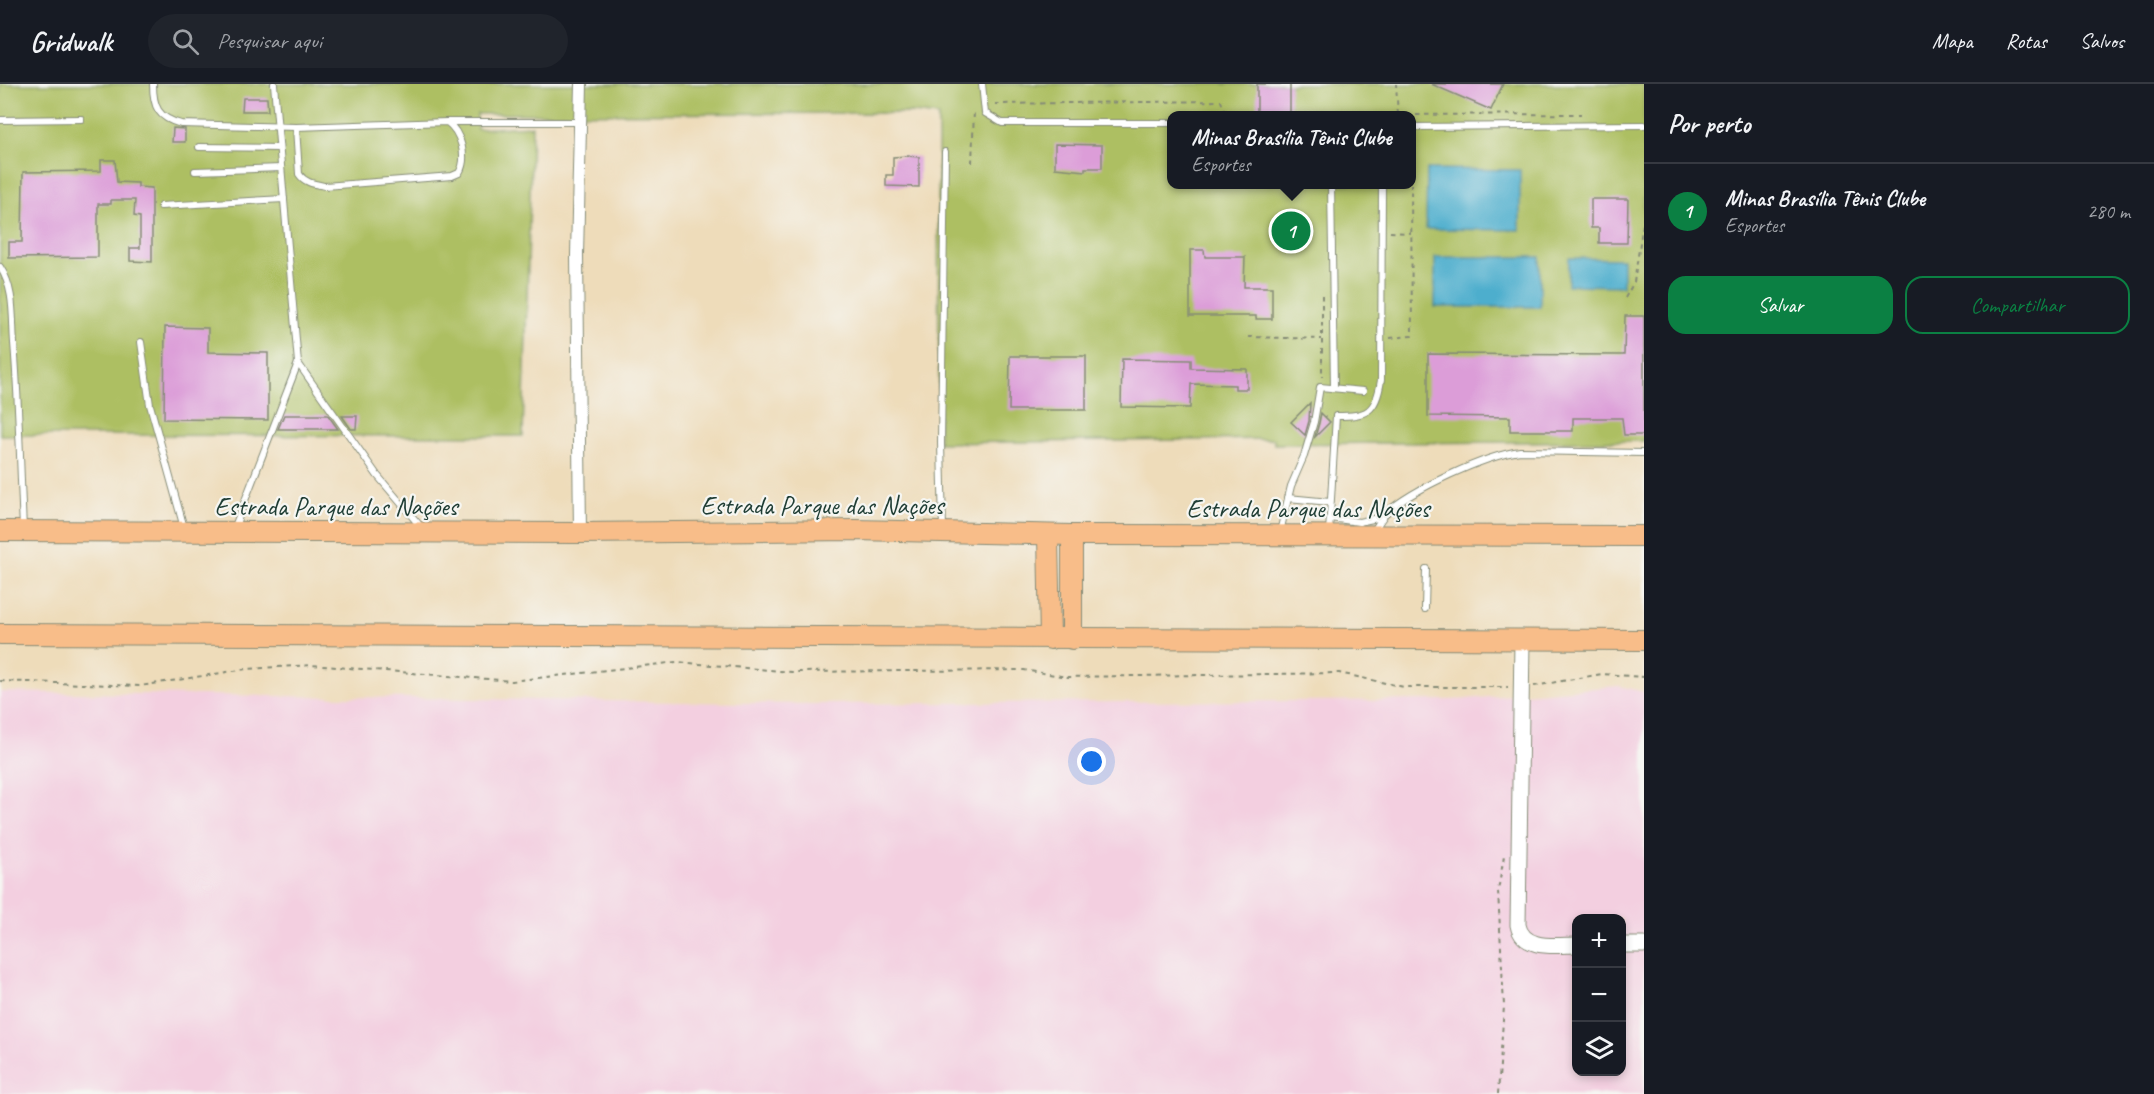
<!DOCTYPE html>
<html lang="pt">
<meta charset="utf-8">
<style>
:root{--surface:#171b24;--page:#20242c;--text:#f1f3f6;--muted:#9ea1a6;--line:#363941;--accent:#0b8043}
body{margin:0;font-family:Caveat,sans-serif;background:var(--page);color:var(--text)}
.controls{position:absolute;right:18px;bottom:18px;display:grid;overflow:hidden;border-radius:12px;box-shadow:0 3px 9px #0003}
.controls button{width:54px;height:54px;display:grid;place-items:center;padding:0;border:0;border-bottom:2px solid var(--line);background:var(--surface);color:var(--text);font:30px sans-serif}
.you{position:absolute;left:1092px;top:678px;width:21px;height:21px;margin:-15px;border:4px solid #fff;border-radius:50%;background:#1a73e8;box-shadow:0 0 0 9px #1a73e833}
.badge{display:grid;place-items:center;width:39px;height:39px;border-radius:50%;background:var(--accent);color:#fff;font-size:20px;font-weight:700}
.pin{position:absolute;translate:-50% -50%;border:3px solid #fff;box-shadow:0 2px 6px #0006}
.popup{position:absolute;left:1167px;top:27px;width:249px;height:78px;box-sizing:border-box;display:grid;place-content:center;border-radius:12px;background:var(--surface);filter:drop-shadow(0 2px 4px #0005);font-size:20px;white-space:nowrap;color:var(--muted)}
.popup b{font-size:22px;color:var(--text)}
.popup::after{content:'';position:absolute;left:50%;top:100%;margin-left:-12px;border:12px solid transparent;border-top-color:var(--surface)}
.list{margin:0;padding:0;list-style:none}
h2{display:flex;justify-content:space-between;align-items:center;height:78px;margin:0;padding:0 24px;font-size:26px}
h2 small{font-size:20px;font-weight:400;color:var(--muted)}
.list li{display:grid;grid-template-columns:39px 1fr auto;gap:18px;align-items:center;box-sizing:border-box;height:96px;padding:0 24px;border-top:2px solid var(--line)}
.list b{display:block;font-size:22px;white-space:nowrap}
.list p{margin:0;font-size:20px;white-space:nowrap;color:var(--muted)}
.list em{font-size:20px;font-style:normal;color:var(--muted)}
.actions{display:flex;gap:12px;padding:18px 24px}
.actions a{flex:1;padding:14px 0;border:2px solid var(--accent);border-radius:18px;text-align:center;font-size:21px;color:var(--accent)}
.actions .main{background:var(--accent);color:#fff}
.icon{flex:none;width:33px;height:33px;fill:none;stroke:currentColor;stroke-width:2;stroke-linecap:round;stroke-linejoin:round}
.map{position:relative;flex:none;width:1644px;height:1010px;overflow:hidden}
header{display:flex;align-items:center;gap:36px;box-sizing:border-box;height:84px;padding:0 30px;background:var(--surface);border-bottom:2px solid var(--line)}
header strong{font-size:28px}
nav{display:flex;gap:33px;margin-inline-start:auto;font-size:21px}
.search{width:420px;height:54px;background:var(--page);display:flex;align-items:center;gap:15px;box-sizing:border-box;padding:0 21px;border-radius:33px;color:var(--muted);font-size:22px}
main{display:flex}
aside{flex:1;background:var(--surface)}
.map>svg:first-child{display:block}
</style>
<header>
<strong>Gridwalk</strong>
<div class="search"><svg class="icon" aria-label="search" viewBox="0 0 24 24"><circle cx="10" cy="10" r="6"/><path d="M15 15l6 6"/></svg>Pesquisar aqui</div>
<nav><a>Mapa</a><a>Rotas</a><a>Salvos</a></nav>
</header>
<main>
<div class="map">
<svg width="1644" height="1010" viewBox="0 0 1644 1010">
<rect width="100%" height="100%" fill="#f6f6f2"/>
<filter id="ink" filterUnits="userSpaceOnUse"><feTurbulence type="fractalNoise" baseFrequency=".0167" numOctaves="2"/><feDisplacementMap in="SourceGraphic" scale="12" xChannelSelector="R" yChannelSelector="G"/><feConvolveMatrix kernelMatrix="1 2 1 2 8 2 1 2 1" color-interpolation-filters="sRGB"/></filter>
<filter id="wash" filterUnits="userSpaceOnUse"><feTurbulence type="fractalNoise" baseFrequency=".008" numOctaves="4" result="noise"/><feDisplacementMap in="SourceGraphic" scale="24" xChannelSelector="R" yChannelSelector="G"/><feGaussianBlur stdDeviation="1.35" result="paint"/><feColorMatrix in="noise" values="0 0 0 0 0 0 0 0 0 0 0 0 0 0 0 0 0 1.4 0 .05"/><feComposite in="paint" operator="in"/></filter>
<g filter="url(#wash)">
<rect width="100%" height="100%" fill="#eedcba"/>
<path fill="#f3cfe0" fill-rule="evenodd" d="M1619,602l25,6v402h-1644v-402l811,12 642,-4zM1576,834h46v154h-46z"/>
<path fill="#adbf62" stroke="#667e4b" stroke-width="1.5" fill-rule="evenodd" d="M0,0h1644v357l-370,3v-5l-335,4 -1,-327 -25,-3 -436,1v15l55,-3 -9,310 -523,-1zM1171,32h240v68h-240z"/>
<g fill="#4eaecd" stroke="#367680" stroke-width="1.5">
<polygon points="1427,85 1520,86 1520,146 1426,145"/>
<rect x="1435" y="173" width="105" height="50"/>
<polygon points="1569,174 1623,175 1623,202 1568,201"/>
</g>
<g id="blocks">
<g fill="#dc9dd8">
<rect x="1257" y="0" width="33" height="30"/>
<polygon points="1431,0 1503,0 1491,26"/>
<polygon points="243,14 267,14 268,27 242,27"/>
<polygon points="173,44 185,45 185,58 172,58"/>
<polygon points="1055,60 1102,61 1102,84 1085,84 1085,87 1055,84"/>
<polygon points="907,72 919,73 919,103 886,102 886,91 893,91 893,73"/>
<polygon points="101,76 115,76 117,98 138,99 138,103 152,104 152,178 130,177 130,164 140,164 140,133 134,132 135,116 111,116 111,120 98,120 98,173 9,174 9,158 22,158 23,88 101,87"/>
<polygon points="1591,115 1628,115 1627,159 1599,159 1599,144 1591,144"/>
<polygon points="1190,166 1204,166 1205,173 1245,173 1244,203 1272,203 1272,235 1256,235 1256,232 1190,232"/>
<polygon points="1625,232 1644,232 1644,351 1624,351 1622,334 1573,334 1573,347 1510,347 1510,333 1428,332 1428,270 1624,271"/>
<polygon points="165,243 208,244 208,268 268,269 268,336 164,335"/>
<polygon points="1010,272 1086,272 1086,326 1009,326"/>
<polygon points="1122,275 1191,276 1191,284 1247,285 1247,305 1235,305 1235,301 1191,300 1190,324 1121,323"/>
<polygon points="1310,319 1309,337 1305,351 1291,338"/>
<polygon points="1321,329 1330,338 1315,353 1319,339"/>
<polygon points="284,331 328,331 338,345 278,345"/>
<polygon points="342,332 357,332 356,345 351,345"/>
</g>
</g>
</g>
<g filter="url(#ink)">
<use href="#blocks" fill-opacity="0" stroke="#868c77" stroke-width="1.5"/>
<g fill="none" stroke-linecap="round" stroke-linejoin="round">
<g stroke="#868c77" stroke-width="8">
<g id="service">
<path d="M153,0c0,23 5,34 28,40l115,3 151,-5c14,10 21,36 12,51l-7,3 -127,10c-11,-2 -20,-3 -26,-12l-3,-47"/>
<polyline points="982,0 985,29 1002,39 1171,39"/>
<polyline points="0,36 81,35"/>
<polyline points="448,38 579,38"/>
<polyline points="1411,43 1644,41"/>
<polyline points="199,63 279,64"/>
<polyline points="195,87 281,84"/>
<polyline points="1331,100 1334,304"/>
<polyline points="161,122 284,115"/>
<path d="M0,183c15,22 12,51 14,76 5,62 6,123 9,185"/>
<polyline points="141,258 150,321 184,444"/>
<polyline points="298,279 377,391 421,443"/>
<polyline points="1288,414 1330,418"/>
<polyline points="1330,434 1359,438 1382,433"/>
<polyline points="234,445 298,279 274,0"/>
<polyline points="943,445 941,359 945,68"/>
<polyline points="1280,448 1291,402 1304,372 1314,338 1320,303 1363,307"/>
<path d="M1329,448l7,-116c31,0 40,-3 45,-36l1,-196"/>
<path d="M1373,448c4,-6 8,-13 13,-19 27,-24 98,-57 134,-62l124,2"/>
<polyline points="1425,525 1426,485"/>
</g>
</g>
<g stroke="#868c77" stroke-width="14">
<polyline id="minor" points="580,449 577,171 581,0"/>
</g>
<g stroke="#868c77" stroke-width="17">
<g id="tertiary">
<path d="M1522,557l-4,284c5,26 38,20 58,20"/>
<polyline points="1622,861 1644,861"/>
</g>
</g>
<g stroke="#868c77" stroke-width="22">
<g id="trunk">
<polyline points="0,447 580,449 856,446 1072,451 1644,452"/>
<polyline points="1048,451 1050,555"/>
<polyline points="1072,451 1072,555"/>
<polyline points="0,550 1644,556"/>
</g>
</g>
<g stroke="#868c77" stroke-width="2" stroke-dasharray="4.5 4.5" stroke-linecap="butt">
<polyline points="995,20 1221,17 1226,31 1398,31 1396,0"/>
<polyline points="1398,31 1581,30"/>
<polyline points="972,79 974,27"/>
<polyline points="1390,148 1411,149"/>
<polyline points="1322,211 1322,293"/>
<polyline points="1625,214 1634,198 1644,133"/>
<polyline points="1248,253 1321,255"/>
<polyline points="1390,254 1412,252 1411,100"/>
<polyline points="0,597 140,602 246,585 311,581 512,597 677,578 792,588 1024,586 1067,593 1339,589 1404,603 1508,603"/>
<polyline points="1534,602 1602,590 1644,593"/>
<polyline points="1498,1010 1504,922 1498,807 1504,772"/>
</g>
<use href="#service" stroke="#fff" stroke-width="6"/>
<use href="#minor" stroke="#fff" stroke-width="12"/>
<use href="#tertiary" stroke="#fff" stroke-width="15"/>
<use href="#trunk" stroke="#f8bd89" stroke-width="20"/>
</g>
</g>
<g text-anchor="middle" stroke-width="4.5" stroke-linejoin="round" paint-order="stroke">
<g font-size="26" fill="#1f3d34" stroke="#f6f6f2">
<text x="822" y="430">Estrada Parque das Nações</text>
<text x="336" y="431">Estrada Parque das Nações</text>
<text x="1308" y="433">Estrada Parque das Nações</text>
</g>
</g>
</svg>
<div class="controls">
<button>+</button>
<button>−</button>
<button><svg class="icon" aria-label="layers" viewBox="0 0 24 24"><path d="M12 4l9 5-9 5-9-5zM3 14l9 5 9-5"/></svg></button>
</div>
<div class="you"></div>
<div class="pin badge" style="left:1291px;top:147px">1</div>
<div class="popup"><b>Minas Brasília Tênis Clube</b>Esportes</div>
</div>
<aside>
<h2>Por perto<small></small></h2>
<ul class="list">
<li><span class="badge">1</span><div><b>Minas Brasília Tênis Clube</b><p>Esportes</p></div><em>280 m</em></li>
</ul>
<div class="actions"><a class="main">Salvar</a><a>Compartilhar</a></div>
</aside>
</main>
